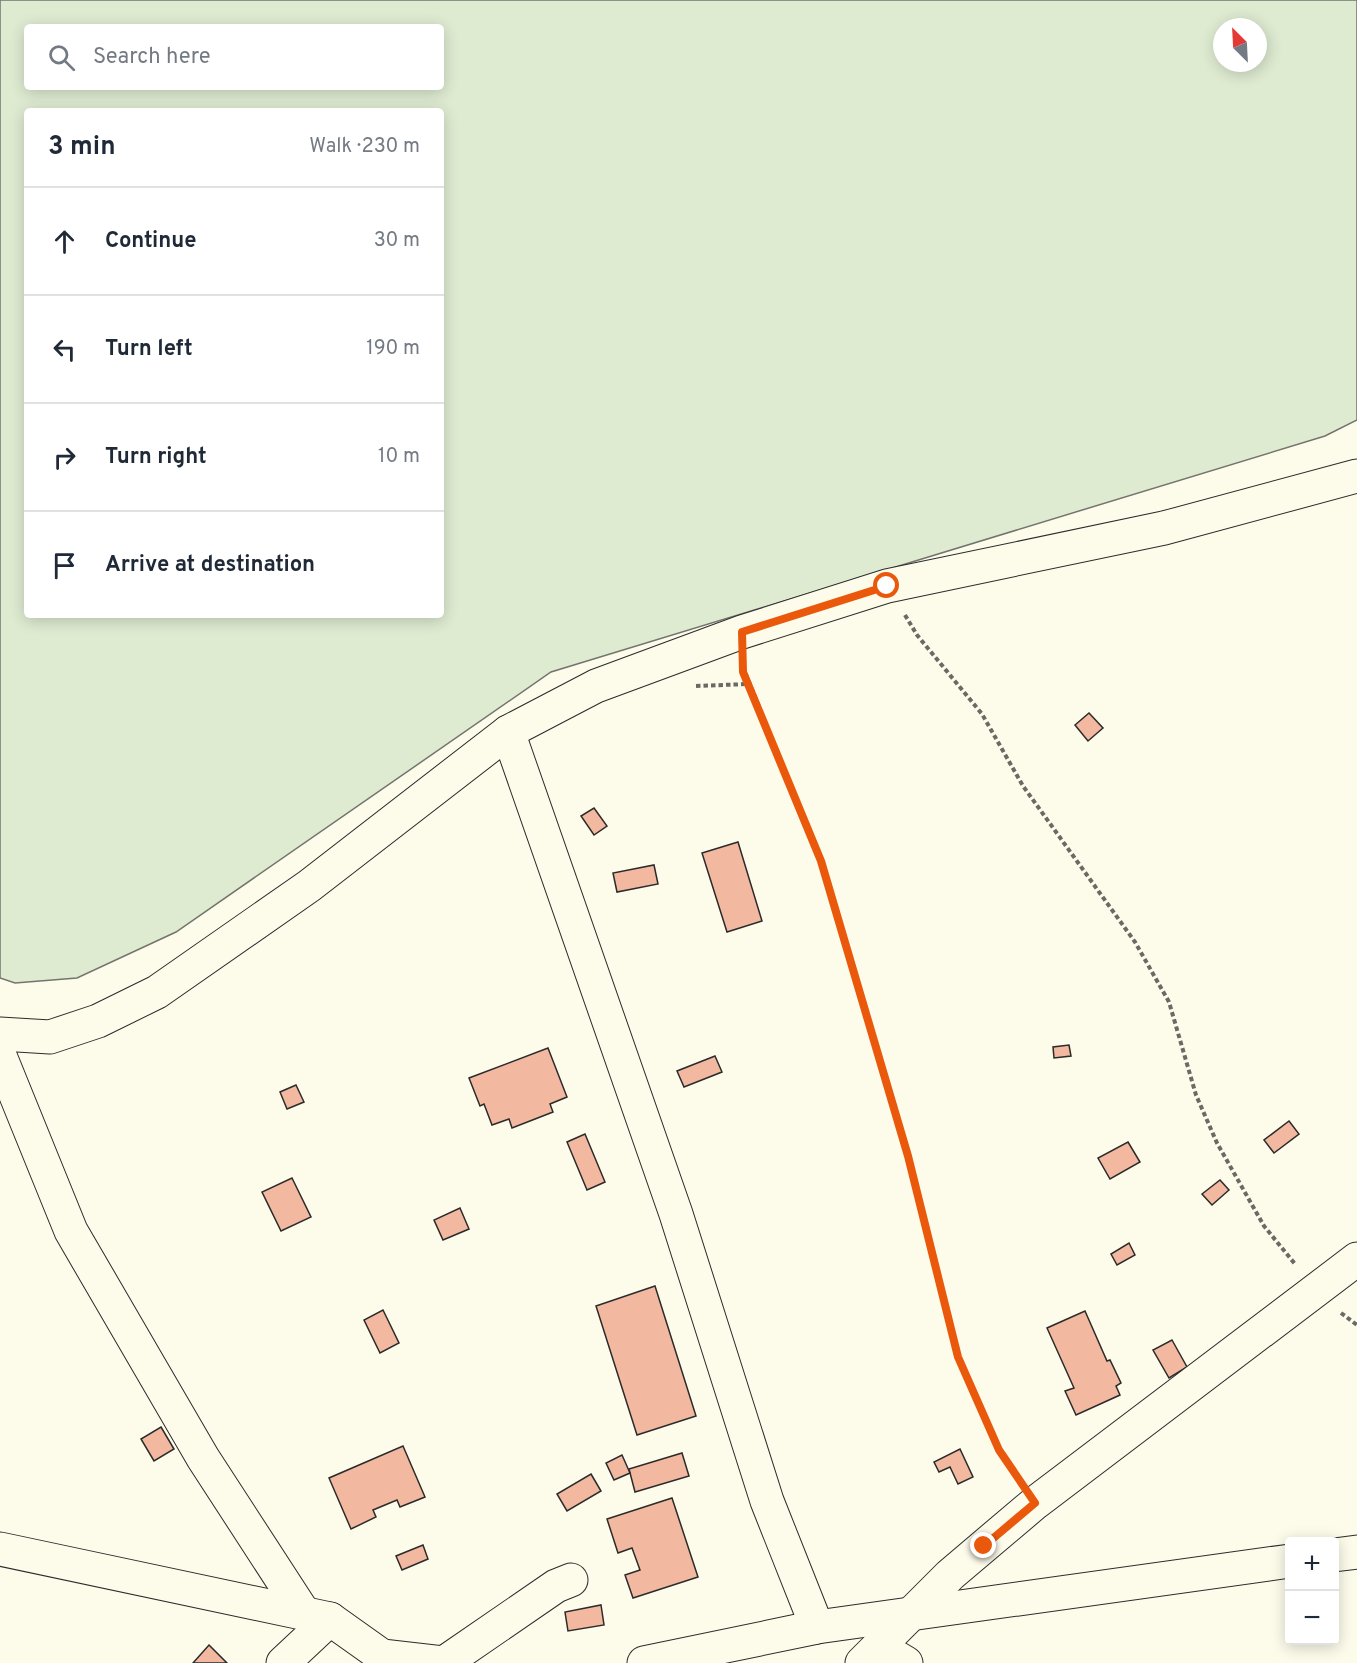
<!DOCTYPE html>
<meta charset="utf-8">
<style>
:root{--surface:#fff;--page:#f6f6f7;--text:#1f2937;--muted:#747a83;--line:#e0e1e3}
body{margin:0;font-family:Overpass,sans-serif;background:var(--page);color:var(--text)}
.controls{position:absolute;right:18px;bottom:18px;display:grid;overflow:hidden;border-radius:6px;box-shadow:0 3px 15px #0003}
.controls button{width:54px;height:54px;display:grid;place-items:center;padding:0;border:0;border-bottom:2px solid var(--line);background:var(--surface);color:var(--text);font:30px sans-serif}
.compass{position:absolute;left:1213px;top:18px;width:54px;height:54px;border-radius:50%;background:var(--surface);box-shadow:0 3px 15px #0003;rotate:336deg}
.stop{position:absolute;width:18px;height:18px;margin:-14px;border:4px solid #ea580c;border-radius:50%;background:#fff}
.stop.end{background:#ea580c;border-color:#fff;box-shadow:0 2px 6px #0008}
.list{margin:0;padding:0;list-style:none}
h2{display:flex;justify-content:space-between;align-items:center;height:78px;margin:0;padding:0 24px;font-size:26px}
h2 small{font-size:20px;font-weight:400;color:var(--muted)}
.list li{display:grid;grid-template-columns:39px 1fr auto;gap:18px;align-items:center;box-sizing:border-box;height:108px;padding:0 24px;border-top:2px solid var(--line)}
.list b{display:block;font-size:22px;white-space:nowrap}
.list em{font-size:20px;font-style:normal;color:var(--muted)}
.icon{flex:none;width:33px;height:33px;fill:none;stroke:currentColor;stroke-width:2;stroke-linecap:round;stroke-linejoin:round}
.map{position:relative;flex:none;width:1357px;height:1663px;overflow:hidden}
.search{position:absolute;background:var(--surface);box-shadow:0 3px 15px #0003;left:24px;top:24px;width:420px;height:66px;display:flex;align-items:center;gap:15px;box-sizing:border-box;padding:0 21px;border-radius:6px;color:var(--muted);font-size:22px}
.panel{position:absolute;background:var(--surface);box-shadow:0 3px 15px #0003;left:24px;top:108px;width:420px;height:510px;border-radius:6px}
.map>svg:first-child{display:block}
</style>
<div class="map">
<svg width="1357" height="1663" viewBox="0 0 1357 1663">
<rect width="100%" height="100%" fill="#fdfbea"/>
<path fill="#deebd1" stroke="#74746e" stroke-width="1.5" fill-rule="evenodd" d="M0,0h1357v420l-32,16 -774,236 -375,260 -99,46 -62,5 -15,-5zM27,27h414v60h-414zM1222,27h36v36h-36zM27,111h414v504h-414z"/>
<g fill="#f2b8a0" stroke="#2b2b2b" stroke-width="1.5">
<polygon points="1089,713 1103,728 1088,741 1075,725"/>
<polygon points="594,808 607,826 594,835 581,816"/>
<polygon points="738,842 762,921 727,932 702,853"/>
<polygon points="654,865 658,884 617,892 613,873"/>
<polygon points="1069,1045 1071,1056 1054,1058 1053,1047"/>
<polygon points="548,1048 567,1097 550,1104 553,1112 512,1128 509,1119 492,1125 484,1104 480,1106 469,1078"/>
<polygon points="715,1056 722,1072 684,1087 677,1071"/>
<polygon points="296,1085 304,1102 287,1109 280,1092"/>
<polygon points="1289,1121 1299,1134 1274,1153 1264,1140"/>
<polygon points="585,1134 605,1182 587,1190 567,1142"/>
<polygon points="1128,1142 1140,1162 1110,1179 1098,1158"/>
<polygon points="292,1178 311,1217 281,1231 262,1192"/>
<polygon points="1220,1180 1229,1190 1212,1205 1202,1194"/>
<polygon points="460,1208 469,1229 443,1240 434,1220"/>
<polygon points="1129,1243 1135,1255 1117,1265 1111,1254"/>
<polygon points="655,1286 696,1416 637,1435 596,1306"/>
<polygon points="383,1310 399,1343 380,1353 364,1320"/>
<polygon points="1085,1311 1107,1361 1110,1360 1121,1383 1116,1386 1120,1395 1076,1415 1065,1391 1074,1388 1047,1328"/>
<polygon points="1172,1340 1187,1367 1169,1378 1153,1350"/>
<polygon points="161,1427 174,1449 154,1461 141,1439"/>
<polygon points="403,1446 425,1497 400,1507 397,1500 373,1510 376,1517 351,1529 329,1478"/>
<polygon points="960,1449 973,1477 958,1484 950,1467 939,1472 934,1462"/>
<polygon points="682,1453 689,1476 635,1492 629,1469"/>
<polygon points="622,1455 630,1473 614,1480 606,1463"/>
<polygon points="591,1474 601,1491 567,1511 557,1494"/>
<polygon points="672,1498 698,1577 633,1598 625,1575 640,1570 632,1548 618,1553 607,1519"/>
<polygon points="423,1545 428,1559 402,1570 396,1556"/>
<polygon points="601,1605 604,1625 568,1631 565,1612"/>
<polygon points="209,1645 227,1663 193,1663"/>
</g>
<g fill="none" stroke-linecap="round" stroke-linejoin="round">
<g stroke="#2b2b2b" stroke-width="35">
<g id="minor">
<polyline points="508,732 676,1214 767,1501 817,1627"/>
<polyline points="0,1034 50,1037 98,1021 157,992 309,886 508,732 596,686 742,632 887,586 1164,528 1357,476"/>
<polyline points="0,1056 71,1231 203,1458 303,1612"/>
<polyline points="0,1549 330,1619 382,1656 443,1663"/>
<polyline points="1334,1555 1357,1552"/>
<polyline points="879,1647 906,1663"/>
<polyline points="283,1663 330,1619"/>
<polyline points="444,1663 556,1586 571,1580"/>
<polyline points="644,1663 817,1627 1290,1561"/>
<polyline points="862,1663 950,1575 1035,1503 1357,1259"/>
</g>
</g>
<g stroke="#6a6964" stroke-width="4" stroke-dasharray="4.5 3" stroke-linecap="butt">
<polyline points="905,615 917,635 982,714 1023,786 1135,942 1169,1002 1196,1095 1217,1143 1264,1226 1295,1264"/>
<polyline points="743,667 821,861 908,1156 958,1357 999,1450 1016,1475"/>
<polyline points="696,686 748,684"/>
<polyline points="1341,1313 1357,1325"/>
</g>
<use href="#minor" stroke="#fdfbea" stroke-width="33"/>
</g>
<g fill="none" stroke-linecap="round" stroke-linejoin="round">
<polyline stroke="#ea580c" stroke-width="8" points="887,586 742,632 743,672 821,861 908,1156 958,1357 999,1450 1035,1503 984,1546"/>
</g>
</svg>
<div class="controls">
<button>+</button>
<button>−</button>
</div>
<svg class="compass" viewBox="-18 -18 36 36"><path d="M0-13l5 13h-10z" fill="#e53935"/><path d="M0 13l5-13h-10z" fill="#747a83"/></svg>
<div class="stop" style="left:887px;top:586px"></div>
<div class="stop end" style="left:984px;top:1546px"></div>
<div class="search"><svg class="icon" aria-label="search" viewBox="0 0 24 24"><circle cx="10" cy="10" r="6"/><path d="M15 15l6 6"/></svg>Search here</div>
<section class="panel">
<h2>3 min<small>Walk · 230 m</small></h2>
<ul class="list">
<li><svg class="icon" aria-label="ahead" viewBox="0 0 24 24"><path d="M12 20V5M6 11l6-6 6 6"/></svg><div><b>Continue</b></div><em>30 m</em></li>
<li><svg class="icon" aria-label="left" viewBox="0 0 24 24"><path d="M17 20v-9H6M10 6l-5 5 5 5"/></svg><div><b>Turn left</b></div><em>190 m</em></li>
<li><svg class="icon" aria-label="right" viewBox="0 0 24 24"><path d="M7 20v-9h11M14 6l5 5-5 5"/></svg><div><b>Turn right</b></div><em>10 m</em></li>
<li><svg class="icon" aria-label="arrive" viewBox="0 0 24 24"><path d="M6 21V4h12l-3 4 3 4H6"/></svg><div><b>Arrive at destination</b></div></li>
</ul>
</section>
</div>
